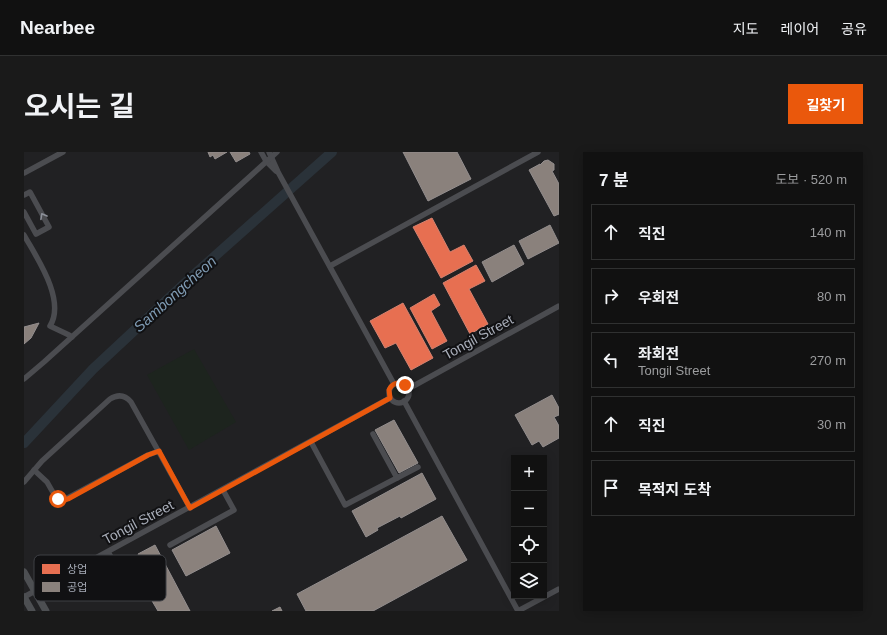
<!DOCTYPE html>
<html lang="ko">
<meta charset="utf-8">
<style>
:root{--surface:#111;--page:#1a1a1a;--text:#f1f3f6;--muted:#9c9d9f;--line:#303131;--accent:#ea580c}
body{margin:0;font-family:Helvetica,"Noto Sans KR",sans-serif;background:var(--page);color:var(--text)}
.controls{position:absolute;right:12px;bottom:12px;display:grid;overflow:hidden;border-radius:0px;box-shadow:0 2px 10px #0003}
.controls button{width:36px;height:36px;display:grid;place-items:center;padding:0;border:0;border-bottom:1px solid var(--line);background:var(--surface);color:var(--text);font:20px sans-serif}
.stop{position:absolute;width:12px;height:12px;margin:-9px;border:3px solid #ea580c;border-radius:50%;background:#fff}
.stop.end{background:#ea580c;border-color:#fff;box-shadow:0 1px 4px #0008}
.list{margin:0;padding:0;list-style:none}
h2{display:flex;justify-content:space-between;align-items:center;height:52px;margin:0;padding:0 16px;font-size:17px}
h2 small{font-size:13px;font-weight:400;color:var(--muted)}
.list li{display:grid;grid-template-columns:26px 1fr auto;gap:12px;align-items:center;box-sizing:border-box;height:56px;margin:0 8px 8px;padding:0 8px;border:1px solid var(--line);border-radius:0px}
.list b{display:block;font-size:15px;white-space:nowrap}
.list p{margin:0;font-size:13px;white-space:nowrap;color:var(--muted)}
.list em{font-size:13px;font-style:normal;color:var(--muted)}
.icon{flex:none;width:22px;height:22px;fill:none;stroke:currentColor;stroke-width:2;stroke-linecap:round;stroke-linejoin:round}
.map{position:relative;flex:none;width:535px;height:459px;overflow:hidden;border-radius:0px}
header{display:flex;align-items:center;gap:24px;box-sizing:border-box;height:56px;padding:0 20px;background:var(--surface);border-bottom:1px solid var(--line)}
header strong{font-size:19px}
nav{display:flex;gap:22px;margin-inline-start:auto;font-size:14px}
.intro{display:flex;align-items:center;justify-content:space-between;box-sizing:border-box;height:96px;padding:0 24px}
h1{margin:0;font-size:28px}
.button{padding:10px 18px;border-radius:0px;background:var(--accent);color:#fff;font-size:14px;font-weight:700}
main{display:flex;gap:24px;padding:0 24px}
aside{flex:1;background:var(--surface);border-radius:0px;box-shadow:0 2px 10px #0003}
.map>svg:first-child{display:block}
</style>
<header>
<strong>Nearbee</strong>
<nav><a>지도</a><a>레이어</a><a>공유</a></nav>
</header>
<div class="intro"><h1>오시는 길</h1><a class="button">길찾기</a></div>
<main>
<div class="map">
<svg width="535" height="459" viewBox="0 0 535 459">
<rect width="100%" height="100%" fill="#171717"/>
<path fill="#212123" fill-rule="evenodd" d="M0,0h535v459h-535zM490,306h30v138h-30z"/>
<g fill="#1d241e">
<polygon points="170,197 212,270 165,298 123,223"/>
<circle cx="374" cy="240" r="5.5"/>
</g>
<g fill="#e76f51" stroke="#d48270">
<polygon points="408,66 426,100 440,93 449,109 417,126 389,75"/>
<polygon points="452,113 461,129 445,137 464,172 446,182 419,131"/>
<polygon points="410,142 416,153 407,159 423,189 408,197 386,156"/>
<polygon points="379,151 409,206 387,218 372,191 361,196 346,169"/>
</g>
<g fill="#8a817c" stroke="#938e8e">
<polygon points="184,0 203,0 191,7 189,3 186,5"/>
<polygon points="206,0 225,0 226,2 212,10"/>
<polygon points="379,0 433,0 447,27 404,49"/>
<polygon points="524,8 530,12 530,18 528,19 535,32 535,62 530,64 505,18 516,12 516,13 520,9"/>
<polygon points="526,73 535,91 504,107 495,89"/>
<polygon points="490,93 500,112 468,130 458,110"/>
<polygon points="15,171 7,186 0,192 0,175"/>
<polygon points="528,243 535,256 535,263 530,265 535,274 535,286 519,295 515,289 508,293 491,263"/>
<polygon points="370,268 394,311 375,321 351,278"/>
<polygon points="398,321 412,347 377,366 376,364 353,376 354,378 342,385 328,359"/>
<polygon points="418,364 443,408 349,459 282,459 273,442"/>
<polygon points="192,374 206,401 162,424 148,398"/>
<polygon points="131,393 166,459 134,459 124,442 127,441 109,407 115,404 114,402"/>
<polygon points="256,455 258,459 248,459"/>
</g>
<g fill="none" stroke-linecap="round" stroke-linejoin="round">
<polyline stroke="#2a3239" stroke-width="10" points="0,291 69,217 173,120 308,0"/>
<g stroke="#4b4c50" stroke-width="5.5">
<polyline points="237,0 242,9 252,19"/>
<polyline points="245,0 254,20 370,232"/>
<polyline points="0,21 39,0"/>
<polyline points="0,43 6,40 25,75 12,82 0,60"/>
<path d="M0,83c13,23 42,65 26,91l19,9 3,2"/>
<polyline points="306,114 514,0"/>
<polyline points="0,227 20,210 253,0"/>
<circle cx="375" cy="241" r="10"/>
<polyline points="384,237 535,154"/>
<polyline points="380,249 494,459"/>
<polyline points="349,282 373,326"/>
<polyline points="287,290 321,353 394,315"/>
<polyline points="10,318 23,330 31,344 38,349 124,303 135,299"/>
<path d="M0,330l18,-21 68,-62c8,-5 15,-4 21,3l59,106"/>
<polyline points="146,393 210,358 199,338"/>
<polyline points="84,400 98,423"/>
<polyline points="0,445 366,246"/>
<polyline points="494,459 535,437"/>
</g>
<g stroke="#4d4f52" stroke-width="7">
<polyline points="0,420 22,459"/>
<polyline points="0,445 8,459"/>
</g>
</g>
<defs><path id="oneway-chevron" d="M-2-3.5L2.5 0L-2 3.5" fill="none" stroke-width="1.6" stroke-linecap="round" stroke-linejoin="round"/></defs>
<use stroke="#8c9099" href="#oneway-chevron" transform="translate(19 64) rotate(-119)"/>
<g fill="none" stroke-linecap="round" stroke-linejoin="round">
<path stroke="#ea580c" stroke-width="5" d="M34,347l4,2 6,-2 80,-44 11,-4 31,57 200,-110 -1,-8c3,-7 10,-9 16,-5"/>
</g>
<g text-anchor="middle" stroke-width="4" stroke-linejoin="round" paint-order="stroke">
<g font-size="14" fill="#a8adb8" stroke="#111113">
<text transform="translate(454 185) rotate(-29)" y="5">Tongil Street</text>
<text transform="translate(114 370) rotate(-28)" y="5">Tongil Street</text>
</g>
<g font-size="15" font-style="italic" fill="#7f9bb3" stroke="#111113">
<text transform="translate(151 142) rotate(-42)" y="5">Sambongcheon</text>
</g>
</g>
<rect x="10" y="403" width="132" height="46" rx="6" fill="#111113" stroke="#3e4045" stroke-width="1"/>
<rect x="18" y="412" width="18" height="10" fill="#e76f51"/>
<rect x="18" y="430" width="18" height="10" fill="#8a817c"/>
<g font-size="11" fill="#a8adb8">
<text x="43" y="421">상업</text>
<text x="43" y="439">공업</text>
</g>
</svg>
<div class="controls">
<button>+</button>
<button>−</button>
<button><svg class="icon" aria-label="locate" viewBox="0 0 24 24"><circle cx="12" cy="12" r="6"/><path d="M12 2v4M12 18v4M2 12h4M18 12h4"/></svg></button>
<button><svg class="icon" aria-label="layers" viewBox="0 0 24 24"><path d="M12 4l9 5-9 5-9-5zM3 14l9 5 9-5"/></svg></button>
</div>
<div class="stop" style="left:34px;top:347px"></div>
<div class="stop end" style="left:381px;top:233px"></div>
</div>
<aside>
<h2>7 분<small>도보 · 520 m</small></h2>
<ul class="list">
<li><svg class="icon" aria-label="ahead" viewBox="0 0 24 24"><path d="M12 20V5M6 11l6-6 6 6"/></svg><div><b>직진</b></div><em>140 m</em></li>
<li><svg class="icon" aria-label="right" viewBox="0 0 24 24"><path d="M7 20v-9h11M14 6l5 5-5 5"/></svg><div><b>우회전</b></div><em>80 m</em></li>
<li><svg class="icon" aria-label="left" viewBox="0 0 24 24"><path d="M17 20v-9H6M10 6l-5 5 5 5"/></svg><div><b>좌회전</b><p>Tongil Street</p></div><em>270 m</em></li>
<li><svg class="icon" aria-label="ahead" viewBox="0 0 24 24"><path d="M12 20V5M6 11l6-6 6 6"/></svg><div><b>직진</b></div><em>30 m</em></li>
<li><svg class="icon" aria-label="arrive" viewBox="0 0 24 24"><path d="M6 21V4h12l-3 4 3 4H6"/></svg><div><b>목적지 도착</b></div></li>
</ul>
</aside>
</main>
